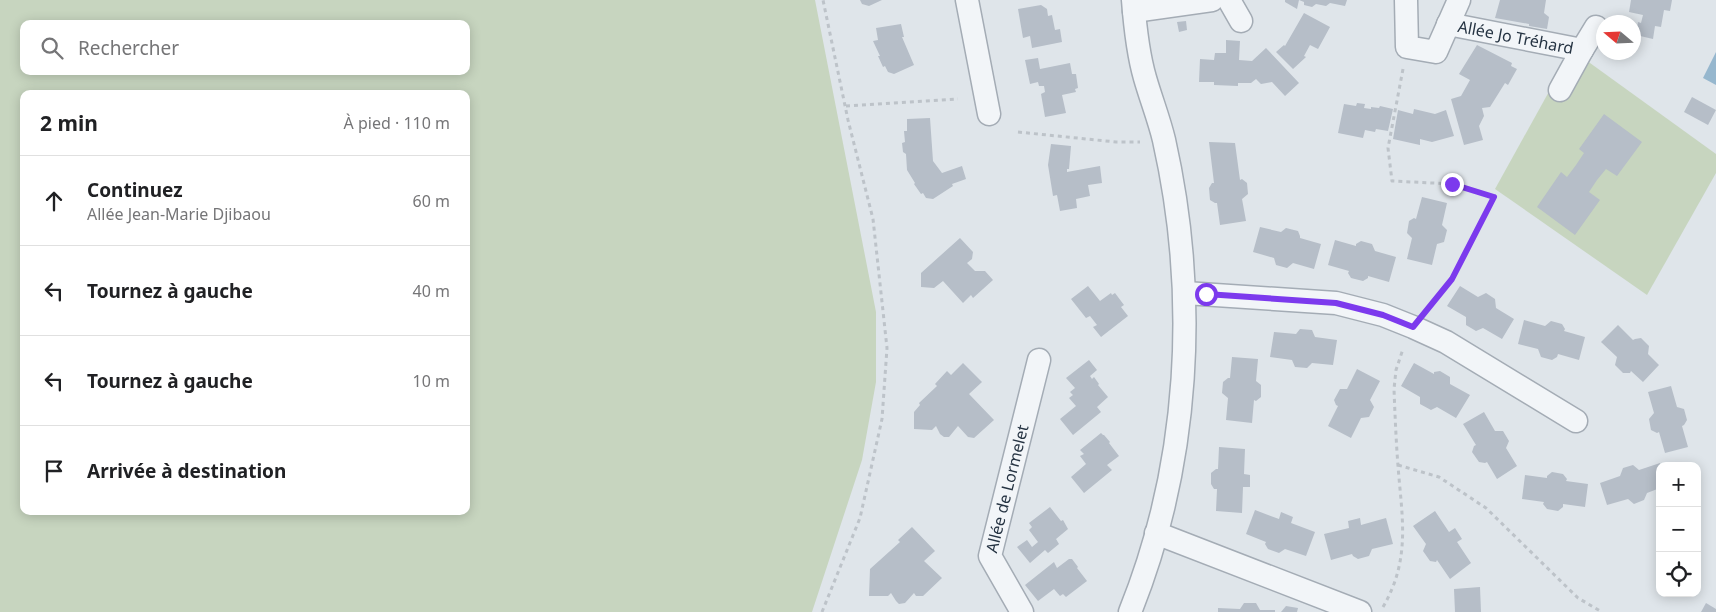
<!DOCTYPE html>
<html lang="fr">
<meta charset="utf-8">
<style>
:root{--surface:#fff;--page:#f2f2f2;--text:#202124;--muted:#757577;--line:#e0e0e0}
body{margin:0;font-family:"Noto Sans",sans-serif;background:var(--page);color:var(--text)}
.controls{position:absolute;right:15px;bottom:15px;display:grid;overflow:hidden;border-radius:10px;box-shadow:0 2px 12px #0003}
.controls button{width:45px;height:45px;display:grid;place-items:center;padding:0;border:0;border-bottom:1px solid var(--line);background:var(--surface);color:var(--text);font:25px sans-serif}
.compass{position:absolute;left:1596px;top:15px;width:45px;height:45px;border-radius:50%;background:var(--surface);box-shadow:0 2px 12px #0003;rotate:289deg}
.stop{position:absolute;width:15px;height:15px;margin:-11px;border:4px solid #7c3aed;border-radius:50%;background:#fff}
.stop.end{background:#7c3aed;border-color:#fff;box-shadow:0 1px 5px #0008}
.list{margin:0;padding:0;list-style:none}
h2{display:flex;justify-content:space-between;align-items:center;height:65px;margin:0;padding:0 20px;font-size:21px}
h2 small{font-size:16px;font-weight:400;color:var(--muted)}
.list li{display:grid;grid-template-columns:32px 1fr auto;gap:15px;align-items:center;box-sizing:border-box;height:90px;padding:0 20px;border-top:1px solid var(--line)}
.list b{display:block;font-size:19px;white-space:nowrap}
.list p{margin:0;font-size:16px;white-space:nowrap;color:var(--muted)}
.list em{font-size:16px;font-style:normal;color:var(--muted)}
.icon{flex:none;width:28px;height:28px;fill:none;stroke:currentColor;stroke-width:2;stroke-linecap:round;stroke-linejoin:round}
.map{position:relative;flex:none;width:1716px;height:612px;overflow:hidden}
.search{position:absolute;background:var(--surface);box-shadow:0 2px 12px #0003;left:20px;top:20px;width:450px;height:55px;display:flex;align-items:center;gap:12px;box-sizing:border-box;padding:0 18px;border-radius:10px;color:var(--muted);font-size:19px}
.panel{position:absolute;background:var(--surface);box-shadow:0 2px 12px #0003;left:20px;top:90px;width:450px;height:425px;border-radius:10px}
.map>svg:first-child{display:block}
</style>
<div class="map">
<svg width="1716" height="612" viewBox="0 0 1716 612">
<rect width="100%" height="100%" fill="#dfe5ea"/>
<g fill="#c7d5bf" fill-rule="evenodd">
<path d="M0,0h815l61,312v70l-14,78 -50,152h-812zM24,24h442v47h-442zM24,94h442v417h-442z"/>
<polygon points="1572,50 1716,154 1716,173 1647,295 1495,189"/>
</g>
<polygon fill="#96b7ce" points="1716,52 1716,85 1703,78"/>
<g fill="#b6bec8">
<polygon points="860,0 882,0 869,6 862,4"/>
<polygon points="1285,0 1299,0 1297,9 1285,2"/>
<polygon points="1299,0 1347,0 1345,6 1330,3 1326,6 1316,4 1312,7 1304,5 1304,2"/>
<polygon points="1500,0 1546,0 1544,13 1549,17 1547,29 1529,26 1529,24 1495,18"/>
<polygon points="1631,0 1672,0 1670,11 1664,10 1661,27 1655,26 1653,39 1636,35 1638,22 1641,23 1643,15 1629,12"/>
<polygon points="1041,5 1047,9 1048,16 1052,15 1055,30 1060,29 1062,42 1032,48 1030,36 1023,38 1018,9"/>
<polygon points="1304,13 1330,27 1318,49 1310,45 1304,56 1306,57 1293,69 1276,52 1284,45 1285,46"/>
<polygon points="1186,21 1187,30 1179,32 1177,22"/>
<polygon points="901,24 904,37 902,37 914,65 894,74 888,72 885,66 883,67 878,56 880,56 873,41 878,40 876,28"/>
<polygon points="1226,40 1240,41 1239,60 1252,61 1266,48 1299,83 1285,96 1272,82 1261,84 1256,79 1251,83 1238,83 1238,86 1214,85 1214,82 1199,82 1200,59 1214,60 1215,53 1226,53"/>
<polygon points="1477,45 1512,63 1511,66 1517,69 1508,85 1505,83 1490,107 1482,108 1484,116 1479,126 1483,140 1464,145 1451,99 1461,96 1470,80 1459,74"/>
<polygon points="1038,58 1040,69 1070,63 1072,74 1076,74 1078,88 1075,89 1076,92 1062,95 1066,113 1045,117 1041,94 1045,92 1044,86 1039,86 1038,82 1030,84 1025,60"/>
<polygon points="1692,97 1716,110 1708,125 1684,112"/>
<polygon points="1357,103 1365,104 1364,108 1371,109 1371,107 1379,108 1380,106 1393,109 1388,131 1376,129 1375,132 1365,130 1363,138 1338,133 1344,104 1356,106"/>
<polygon points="1414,109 1435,114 1446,110 1454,136 1432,142 1420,139 1420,145 1393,139 1398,110 1413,114"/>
<polygon points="1604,114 1642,142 1617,176 1606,169 1597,180 1589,192 1600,200 1575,235 1537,207 1561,172 1567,177 1576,165 1584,153 1579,149"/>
<polygon points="930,118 933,161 942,173 962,166 966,179 952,184 953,186 933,199 926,198 923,193 921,194 914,184 915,183 907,170 906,154 903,152 902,143 905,142 904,131 907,131 907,119"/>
<polygon points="1209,142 1235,143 1240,180 1242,179 1247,183 1248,194 1242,199 1246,221 1220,225 1217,203 1215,203 1210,200 1209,188 1212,183 1214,183"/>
<polygon points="1051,144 1071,146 1069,169 1067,169 1067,172 1100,166 1102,183 1088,185 1090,196 1076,199 1077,208 1060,211 1057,195 1053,196 1048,165"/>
<polygon points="1422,197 1447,203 1442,225 1447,230 1444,242 1437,244 1432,265 1407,259 1412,238 1407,233 1409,221 1414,218 1416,219"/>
<polygon points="1260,227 1281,232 1286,228 1298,231 1300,236 1300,238 1321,244 1314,269 1293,263 1287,268 1276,265 1274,258 1253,252"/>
<polygon points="960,238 973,252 972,259 967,263 975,271 985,271 993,280 973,298 971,295 963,303 943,281 934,288 921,287 921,273"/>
<polygon points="1335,240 1356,246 1356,244 1361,241 1372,244 1375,251 1396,257 1389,282 1368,276 1368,278 1363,281 1351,278 1348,273 1349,271 1328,265"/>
<polygon points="1088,286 1100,301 1111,293 1112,295 1115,293 1124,305 1121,307 1128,316 1101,337 1093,327 1097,325 1090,316 1086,318 1071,299"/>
<polygon points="1460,286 1478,297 1486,293 1495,299 1496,308 1514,319 1502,339 1483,328 1476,331 1466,325 1466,317 1447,306"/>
<polygon points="1524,320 1545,326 1551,321 1562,324 1565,329 1564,331 1585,337 1579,360 1558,354 1557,357 1552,360 1541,357 1538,349 1518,344"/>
<polygon points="1618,325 1633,340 1635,339 1641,338 1649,346 1648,354 1659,365 1643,382 1631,371 1630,373 1623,373 1615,365 1617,357 1601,342"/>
<polygon points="1300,329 1312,330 1315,337 1337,340 1333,365 1312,363 1307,368 1295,367 1292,360 1270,357 1274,332 1296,334"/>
<polygon points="1232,357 1258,359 1256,381 1261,385 1261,397 1256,401 1254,400 1252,423 1226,420 1228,398 1222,393 1223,382 1228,378 1230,378"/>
<polygon points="1089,360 1097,370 1090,376 1092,379 1094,377 1099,384 1098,385 1108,397 1097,407 1101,412 1073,435 1060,419 1076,406 1069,398 1073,395 1070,392 1075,388 1066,378"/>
<polygon points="963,363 982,382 969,394 994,420 974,438 968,437 958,426 949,437 944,437 940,434 936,426 932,430 914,429 914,412 920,405 919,403 937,386 935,384 947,371 951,375"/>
<polygon points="1414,363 1434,374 1434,372 1440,371 1450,377 1450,384 1470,395 1456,418 1437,407 1431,410 1420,404 1420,397 1401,386"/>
<polygon points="1357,369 1380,381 1370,400 1374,407 1369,417 1361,418 1351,438 1328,426 1338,406 1336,405 1334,400 1340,389 1347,389"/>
<polygon points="1671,386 1677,407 1684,409 1687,420 1684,425 1682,426 1688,447 1665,453 1659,432 1657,433 1651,430 1649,419 1654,413 1648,392"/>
<polygon points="1484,412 1495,431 1503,431 1509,441 1506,448 1517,466 1497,479 1487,462 1485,463 1479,462 1472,452 1474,446 1476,445 1463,424"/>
<polygon points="1101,433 1103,435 1104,435 1110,442 1109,443 1119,456 1107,465 1112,470 1084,493 1071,477 1086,464 1080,456 1084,454 1080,450"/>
<polygon points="1219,447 1245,449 1244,474 1250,475 1250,487 1243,487 1242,513 1216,511 1217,489 1214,489 1211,484 1211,473 1216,469 1218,469"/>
<polygon points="1660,463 1660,488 1647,493 1644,500 1634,504 1628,499 1607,505 1600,483 1620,476 1623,468 1633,465 1639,470"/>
<polygon points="1552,472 1563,474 1567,479 1566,481 1588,484 1585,507 1563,504 1563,507 1558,511 1547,509 1543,504 1544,502 1522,499 1525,475 1547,478 1547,476"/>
<polygon points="1050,507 1061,521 1063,520 1068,529 1056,539 1059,544 1048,553 1045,550 1030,563 1017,547 1027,540 1032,547 1038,542 1029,530 1032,527 1029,523"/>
<polygon points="1255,510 1279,519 1281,512 1293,517 1291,523 1315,532 1306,556 1285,549 1279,553 1268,549 1265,544 1266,542 1246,534"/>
<polygon points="1435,511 1449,532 1455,528 1462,539 1457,542 1471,563 1450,579 1437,560 1436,562 1430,561 1423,551 1426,544 1413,526"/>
<polygon points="1360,518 1361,525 1386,518 1393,544 1372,549 1369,556 1358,559 1353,556 1352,554 1331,560 1324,534 1349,528 1348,521"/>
<polygon points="912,527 935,551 924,561 942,578 923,596 916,596 914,593 905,603 899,604 896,601 891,593 888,596 869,596 870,569 900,542 898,540"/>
<polygon points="1069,559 1072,559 1078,567 1077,568 1087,581 1066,597 1063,594 1060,596 1054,589 1038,601 1025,585 1054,562 1057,568"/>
<polygon points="1480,587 1481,612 1455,612 1454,589"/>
<polygon points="1244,603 1256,603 1260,610 1275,610 1275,612 1218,612 1218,608 1240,609"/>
<polygon points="1706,603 1716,609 1716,612 1701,612"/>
<polygon points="1286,606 1298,608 1297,612 1281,612"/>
</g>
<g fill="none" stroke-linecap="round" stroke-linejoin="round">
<g stroke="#a4acb5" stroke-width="25">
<g id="minor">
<polyline points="967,0 989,114"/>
<polyline points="1229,0 1241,21"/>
<polyline points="1406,0 1407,47 1436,52 1459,0"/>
<polyline points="1134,11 1212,0"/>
<path id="s1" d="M1448,24l134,26 -22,40"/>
<polyline points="1582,50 1596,27"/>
<polyline points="1185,293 1336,303 1383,315 1413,327 1446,342 1576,421"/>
<polyline points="1156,533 1360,612"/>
<path id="s2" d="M1022,612l-32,-56 49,-196"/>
<path d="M1130,612c60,-149 69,-316 34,-472 -5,-21 -13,-41 -19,-62 -7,-24 -10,-52 -12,-78"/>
</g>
</g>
<g stroke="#bdc3c9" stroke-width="3" stroke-dasharray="4 4" stroke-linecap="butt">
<polyline points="1403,69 1388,148 1392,181 1452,184 1494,197 1452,279 1428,308"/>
<polyline points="846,106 958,99"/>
<polyline points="1018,132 1116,142 1140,142"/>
<polyline points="1398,465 1439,477 1486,508 1578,598 1602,612"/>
<path d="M1383,607c28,-48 19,-89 15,-141 -2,-26 -3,-51 -4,-77l2,-19 7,-21"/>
<polyline points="822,612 860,518 882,419 887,348 873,219 848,120 823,0"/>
</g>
<use href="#minor" stroke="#f2f5f8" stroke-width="22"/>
</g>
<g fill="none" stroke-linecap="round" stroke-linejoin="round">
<polyline stroke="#7c3aed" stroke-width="6" points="1206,294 1336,303 1383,315 1413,327 1452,279 1494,197 1452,184"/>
</g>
<g text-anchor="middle" stroke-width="5" stroke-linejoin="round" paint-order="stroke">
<g font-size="16" fill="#263443" stroke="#eff3f7">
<text dy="6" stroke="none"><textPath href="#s1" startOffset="69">Allée Jo Tréhard</textPath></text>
<text dy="6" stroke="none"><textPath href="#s2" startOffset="134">Allée de Lormelet</textPath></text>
</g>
</g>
</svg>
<div class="controls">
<button>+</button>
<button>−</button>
<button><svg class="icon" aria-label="locate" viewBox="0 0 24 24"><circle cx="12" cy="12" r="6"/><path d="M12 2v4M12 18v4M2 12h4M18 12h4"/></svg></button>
</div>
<svg class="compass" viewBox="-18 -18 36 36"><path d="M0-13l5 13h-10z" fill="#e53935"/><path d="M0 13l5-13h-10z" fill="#757577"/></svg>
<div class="stop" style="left:1206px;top:294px"></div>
<div class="stop end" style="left:1452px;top:184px"></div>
<div class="search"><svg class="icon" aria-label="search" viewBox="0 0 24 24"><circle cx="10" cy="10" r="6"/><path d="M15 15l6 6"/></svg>Rechercher</div>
<section class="panel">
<h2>2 min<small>À pied · 110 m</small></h2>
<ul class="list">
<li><svg class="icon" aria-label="ahead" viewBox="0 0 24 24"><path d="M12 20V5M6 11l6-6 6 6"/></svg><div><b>Continuez</b><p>Allée Jean-Marie Djibaou</p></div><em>60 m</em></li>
<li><svg class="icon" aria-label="left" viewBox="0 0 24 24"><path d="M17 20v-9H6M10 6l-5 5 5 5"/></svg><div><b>Tournez à gauche</b></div><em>40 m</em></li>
<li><svg class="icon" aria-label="left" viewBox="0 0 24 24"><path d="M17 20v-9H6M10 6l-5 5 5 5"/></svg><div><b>Tournez à gauche</b></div><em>10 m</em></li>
<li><svg class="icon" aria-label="arrive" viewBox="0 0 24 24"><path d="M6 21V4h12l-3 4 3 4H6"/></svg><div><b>Arrivée à destination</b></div></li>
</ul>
</section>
</div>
